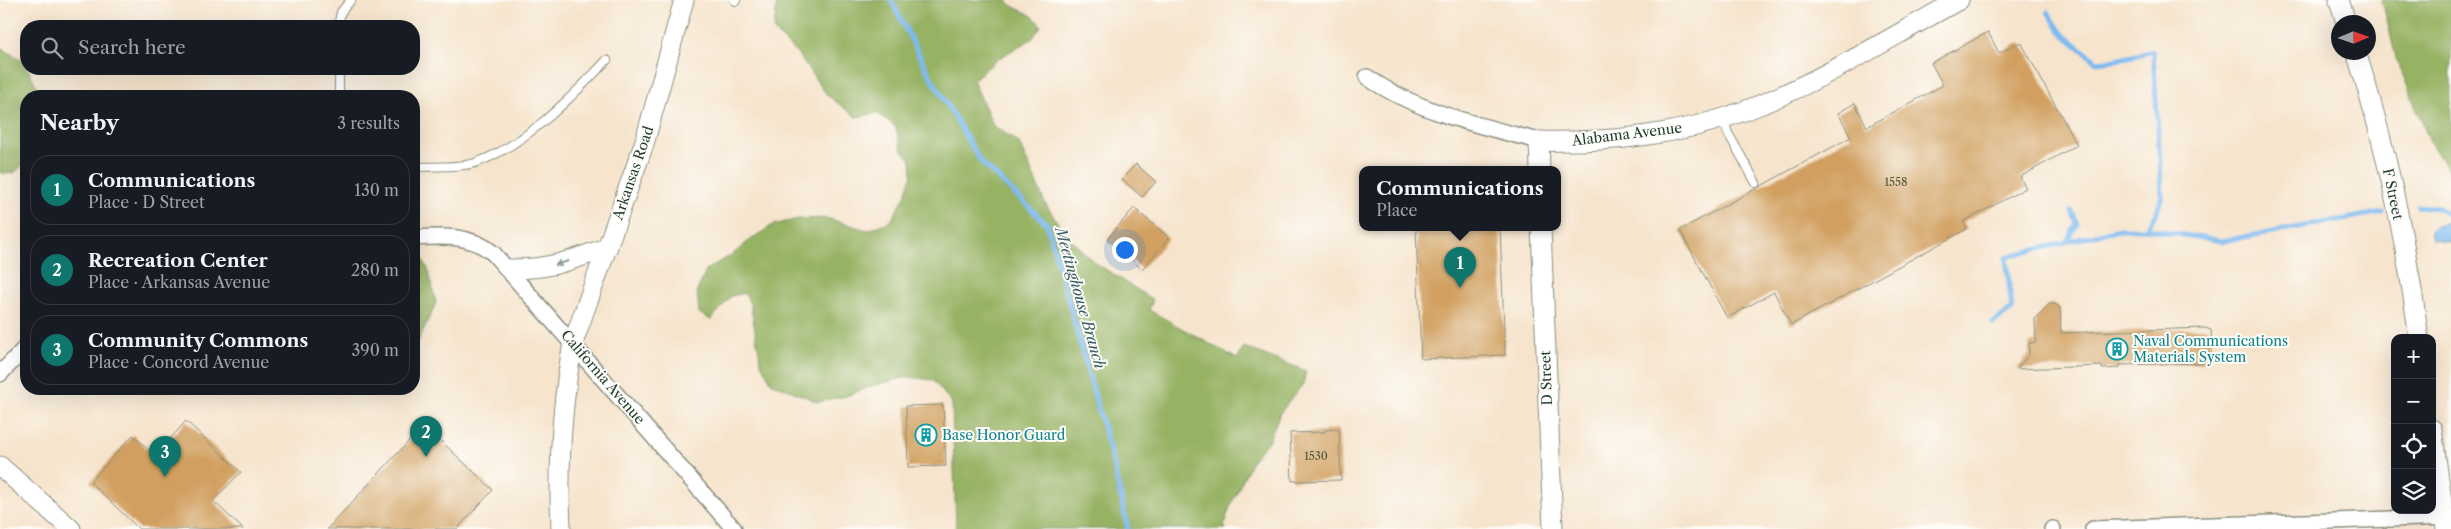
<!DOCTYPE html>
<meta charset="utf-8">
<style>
:root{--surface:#171b24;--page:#242831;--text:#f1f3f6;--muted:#9ea1a6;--line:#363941;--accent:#0f766e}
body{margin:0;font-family:"Libre Caslon Text",serif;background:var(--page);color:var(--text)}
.controls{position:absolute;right:15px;bottom:15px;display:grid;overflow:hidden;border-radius:10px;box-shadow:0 5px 20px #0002}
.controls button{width:45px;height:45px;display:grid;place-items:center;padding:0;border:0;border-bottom:1px solid var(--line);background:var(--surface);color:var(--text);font:25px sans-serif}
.compass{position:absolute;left:2331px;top:15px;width:45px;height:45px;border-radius:50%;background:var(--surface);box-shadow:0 5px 20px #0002;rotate:88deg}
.you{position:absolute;left:1124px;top:249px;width:18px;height:18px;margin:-12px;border:4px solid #fff;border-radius:50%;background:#1a73e8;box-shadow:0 0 0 8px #1a73e833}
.badge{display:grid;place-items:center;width:32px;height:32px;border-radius:50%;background:var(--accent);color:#fff;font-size:16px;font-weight:700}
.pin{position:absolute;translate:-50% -41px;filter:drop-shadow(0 1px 2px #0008)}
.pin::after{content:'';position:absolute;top:26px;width:18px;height:15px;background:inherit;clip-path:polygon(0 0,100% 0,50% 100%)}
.popup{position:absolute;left:1359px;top:166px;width:202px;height:65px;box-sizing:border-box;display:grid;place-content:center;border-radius:10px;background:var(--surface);filter:drop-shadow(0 1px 4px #0005);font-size:16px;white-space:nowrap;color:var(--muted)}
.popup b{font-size:19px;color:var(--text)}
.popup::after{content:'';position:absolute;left:50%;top:100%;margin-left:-10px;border:10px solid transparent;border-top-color:var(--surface)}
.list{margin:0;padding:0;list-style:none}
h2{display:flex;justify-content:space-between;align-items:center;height:65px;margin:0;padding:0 20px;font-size:21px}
h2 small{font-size:16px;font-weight:400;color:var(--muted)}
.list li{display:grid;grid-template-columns:32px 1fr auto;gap:15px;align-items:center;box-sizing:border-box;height:70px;margin:0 10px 10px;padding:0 10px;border:1px solid var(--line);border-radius:20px}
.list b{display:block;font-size:19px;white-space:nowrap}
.list p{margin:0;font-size:16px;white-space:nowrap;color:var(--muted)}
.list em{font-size:16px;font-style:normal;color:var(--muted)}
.icon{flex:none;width:28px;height:28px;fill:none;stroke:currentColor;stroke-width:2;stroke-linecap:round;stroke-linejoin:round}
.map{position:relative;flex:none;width:2451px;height:529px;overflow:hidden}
.search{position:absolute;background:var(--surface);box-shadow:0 5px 20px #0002;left:20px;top:20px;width:400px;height:55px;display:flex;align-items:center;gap:12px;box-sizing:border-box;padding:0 18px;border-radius:20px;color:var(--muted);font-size:19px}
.panel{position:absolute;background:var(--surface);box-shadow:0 5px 20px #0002;left:20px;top:90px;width:400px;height:305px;border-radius:20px}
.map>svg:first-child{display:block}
</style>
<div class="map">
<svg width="2451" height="529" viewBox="0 0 2451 529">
<rect width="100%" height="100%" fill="#fdfcf7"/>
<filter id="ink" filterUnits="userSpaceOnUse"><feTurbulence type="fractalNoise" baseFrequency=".02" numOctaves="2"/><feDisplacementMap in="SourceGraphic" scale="10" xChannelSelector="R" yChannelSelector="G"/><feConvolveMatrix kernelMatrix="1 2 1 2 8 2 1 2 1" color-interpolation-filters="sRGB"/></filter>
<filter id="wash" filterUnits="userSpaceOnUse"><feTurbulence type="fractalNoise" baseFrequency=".0096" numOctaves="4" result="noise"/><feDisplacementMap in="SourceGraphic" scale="20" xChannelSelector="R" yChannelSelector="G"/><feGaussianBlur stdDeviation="1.12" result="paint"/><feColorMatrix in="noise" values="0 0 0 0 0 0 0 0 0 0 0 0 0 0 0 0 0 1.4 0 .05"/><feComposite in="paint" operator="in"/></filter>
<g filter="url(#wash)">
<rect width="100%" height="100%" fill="#f6e4cc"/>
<g fill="#96b263" stroke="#5a784c">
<path d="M777,0h230c10,14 23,8 34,26l-9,13 -33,19 -26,22 20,45 26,18 26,60 20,31 29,28 59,38 -4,10 88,49 7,-12 62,24 -3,13 -23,29 -11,27 -17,20 -22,47 -6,18 2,4h-270l-4,-126 -19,-23 -24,-3 -35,8 -28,11 -28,6 -46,-19 -11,-19 -11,-61 -6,-10 -13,3 -20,24 -12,-7 -2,-22 10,-22 25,-14 18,-15 23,-15 25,-6 28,-1 41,12 24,-9 14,-25 7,-22 -1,-14 -9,-11 -7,-23 -18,-13 -21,4 -29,-22 -28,-39 -25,-25z"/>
<polygon points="2382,0 2451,0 2451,175 2430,142 2396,58"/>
<polygon points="0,47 26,63 26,69 28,69 36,85 37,96 26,96 26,162 14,173 0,173"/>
<polygon points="419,253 428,269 436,303 414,350 414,254"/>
</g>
<polygon fill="#7dbaf0" stroke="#4e7c92" points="2451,222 2451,242 2432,240 2430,231 2435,225"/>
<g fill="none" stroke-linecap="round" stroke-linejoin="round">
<g stroke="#7dbaf0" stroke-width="5">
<polyline points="891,0 929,74 981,162 1047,224 1112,458 1128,529"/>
<polyline points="2048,12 2061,32 2097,62 2116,60 2153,51 2162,195 2156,215 2146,229"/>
<polyline points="2418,206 2438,208 2451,217"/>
<polyline points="2067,241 2077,224 2072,211"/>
<polyline points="1993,323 2012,309 2006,257 2119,229 2145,229 2222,241 2383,212"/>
</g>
</g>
<g id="blocks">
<g fill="#d1a061">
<polygon points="1988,32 1999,53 2021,42 2077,145 2020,177 2026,188 1963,222 1967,229 1791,325 1774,292 1727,318 1680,230 1851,137 1838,113 1855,103 1867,127 1943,85 1931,63"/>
<polygon points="1136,164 1156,182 1142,197 1122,179"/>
<polygon points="1134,208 1169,238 1142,269 1107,239"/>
<polygon points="1416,227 1500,227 1505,355 1421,359"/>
<polygon points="2049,304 2055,304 2060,308 2061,333 2205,328 2211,330 2212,348 2205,349 2206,363 2119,365 2119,368 2102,369 2102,366 2017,369 2029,354 2029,343 2036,342 2035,319"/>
<polygon points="943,405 946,466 908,467 906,406"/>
<polygon points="186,421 241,472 213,501 243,529 139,529 90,482 133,435 155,456"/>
<polygon points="424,425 493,490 457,529 327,529"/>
<polygon points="1339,429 1341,480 1292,481 1290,433 1325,432 1325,430"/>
</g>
</g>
</g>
<g filter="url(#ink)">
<use href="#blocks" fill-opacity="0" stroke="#8a9080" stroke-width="1"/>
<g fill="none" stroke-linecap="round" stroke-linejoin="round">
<g stroke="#8a9080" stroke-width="10">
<g id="service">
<polyline points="734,0 736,1"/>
<polyline points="338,26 341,12 351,0"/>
<polyline points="339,69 339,96"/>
<polyline points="1723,118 1728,133 1756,183"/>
<path d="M414,167c17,-1 45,1 61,-4 48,-16 98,-67 132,-103"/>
</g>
</g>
<g stroke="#8a9080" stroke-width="18">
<g id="minor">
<path d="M1367,77c50,35 114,49 172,64"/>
<path d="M414,238c28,-2 56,-4 79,15l241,276"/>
<polyline points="0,374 26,347"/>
<polyline points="2052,529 2053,529"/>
<polyline points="2093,529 2451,517"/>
</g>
</g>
<g stroke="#8a9080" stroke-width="21">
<g id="tertiary">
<polyline points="2339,0 2346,22"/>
<path d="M2356,52c30,93 50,189 63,286"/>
<path d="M1540,169l-1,-28c68,2 142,-6 205,-30 75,-28 145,-73 215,-111"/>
<polyline points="1541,227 1553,529"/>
<path d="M509,269c42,0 60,-8 99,-22"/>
<polyline points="2432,429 2446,529"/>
<polyline points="0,466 71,529"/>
<path d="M561,529c-3,-63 0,-123 12,-186l71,-199 40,-144"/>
</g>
</g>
<use href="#service" stroke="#fff" stroke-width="8"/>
<use href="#minor" stroke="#fff" stroke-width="15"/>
<use href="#tertiary" stroke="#fff" stroke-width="19"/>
</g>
<defs><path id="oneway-solid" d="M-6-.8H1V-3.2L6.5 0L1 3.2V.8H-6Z" transform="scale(1.25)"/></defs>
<use fill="#8f9e9a" href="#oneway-solid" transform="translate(562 263) rotate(162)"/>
</g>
<defs>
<g id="building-ring" transform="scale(1.125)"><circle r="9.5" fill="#fdfcf7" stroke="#0f9aa8" stroke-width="1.5"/><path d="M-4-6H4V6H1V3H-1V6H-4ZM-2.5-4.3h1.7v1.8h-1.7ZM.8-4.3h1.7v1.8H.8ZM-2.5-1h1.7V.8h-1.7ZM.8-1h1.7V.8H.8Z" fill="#0f9aa8"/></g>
</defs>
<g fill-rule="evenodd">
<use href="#building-ring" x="2117" y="349"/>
<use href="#building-ring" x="926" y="435"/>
</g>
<g text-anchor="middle" stroke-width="4" stroke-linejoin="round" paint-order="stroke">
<g font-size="11" fill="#4c563f">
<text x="1896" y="186">1558</text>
<text x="1316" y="460">1530</text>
</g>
<g font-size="14" fill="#1f3d34" stroke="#fdfcf7">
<text transform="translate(1627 134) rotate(-7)" y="5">Alabama Avenue</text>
<text transform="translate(633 173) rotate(-71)" y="5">Arkansas Road</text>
<text transform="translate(2393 194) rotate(78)" y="5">F Street</text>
<text transform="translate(603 377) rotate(49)" y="5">California Avenue</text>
<text transform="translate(1546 378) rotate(-92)" y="5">D Street</text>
</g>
<g font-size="14" fill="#0d838f" stroke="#fdfcf7" text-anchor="start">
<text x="2133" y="346">Naval Communications<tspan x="2133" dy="16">Materials System</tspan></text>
<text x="942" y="440">Base Honor Guard</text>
</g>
<g font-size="15" font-style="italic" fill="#365c63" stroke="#fdfcf7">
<text transform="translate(1080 298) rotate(74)" y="5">Meetinghouse Branch</text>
</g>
</g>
</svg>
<div class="controls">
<button>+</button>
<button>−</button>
<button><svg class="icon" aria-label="locate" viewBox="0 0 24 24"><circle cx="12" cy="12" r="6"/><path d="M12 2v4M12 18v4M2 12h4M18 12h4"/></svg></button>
<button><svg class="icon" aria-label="layers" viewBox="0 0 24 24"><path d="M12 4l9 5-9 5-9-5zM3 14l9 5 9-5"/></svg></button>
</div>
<svg class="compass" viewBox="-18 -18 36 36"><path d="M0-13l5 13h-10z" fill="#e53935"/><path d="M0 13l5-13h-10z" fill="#9ea1a6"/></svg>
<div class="you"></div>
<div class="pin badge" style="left:1460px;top:288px">1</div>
<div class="popup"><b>Communications</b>Place</div>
<div class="pin badge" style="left:426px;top:457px">2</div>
<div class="pin badge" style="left:165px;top:477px">3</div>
<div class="search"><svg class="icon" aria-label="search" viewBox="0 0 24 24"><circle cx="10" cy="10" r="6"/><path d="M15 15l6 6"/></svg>Search here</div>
<section class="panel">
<h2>Nearby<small>3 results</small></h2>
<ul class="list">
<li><span class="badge">1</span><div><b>Communications</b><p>Place · D Street</p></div><em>130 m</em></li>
<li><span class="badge">2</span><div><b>Recreation Center</b><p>Place · Arkansas Avenue</p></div><em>280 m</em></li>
<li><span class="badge">3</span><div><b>Community Commons</b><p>Place · Concord Avenue</p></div><em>390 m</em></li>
</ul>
</section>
</div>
